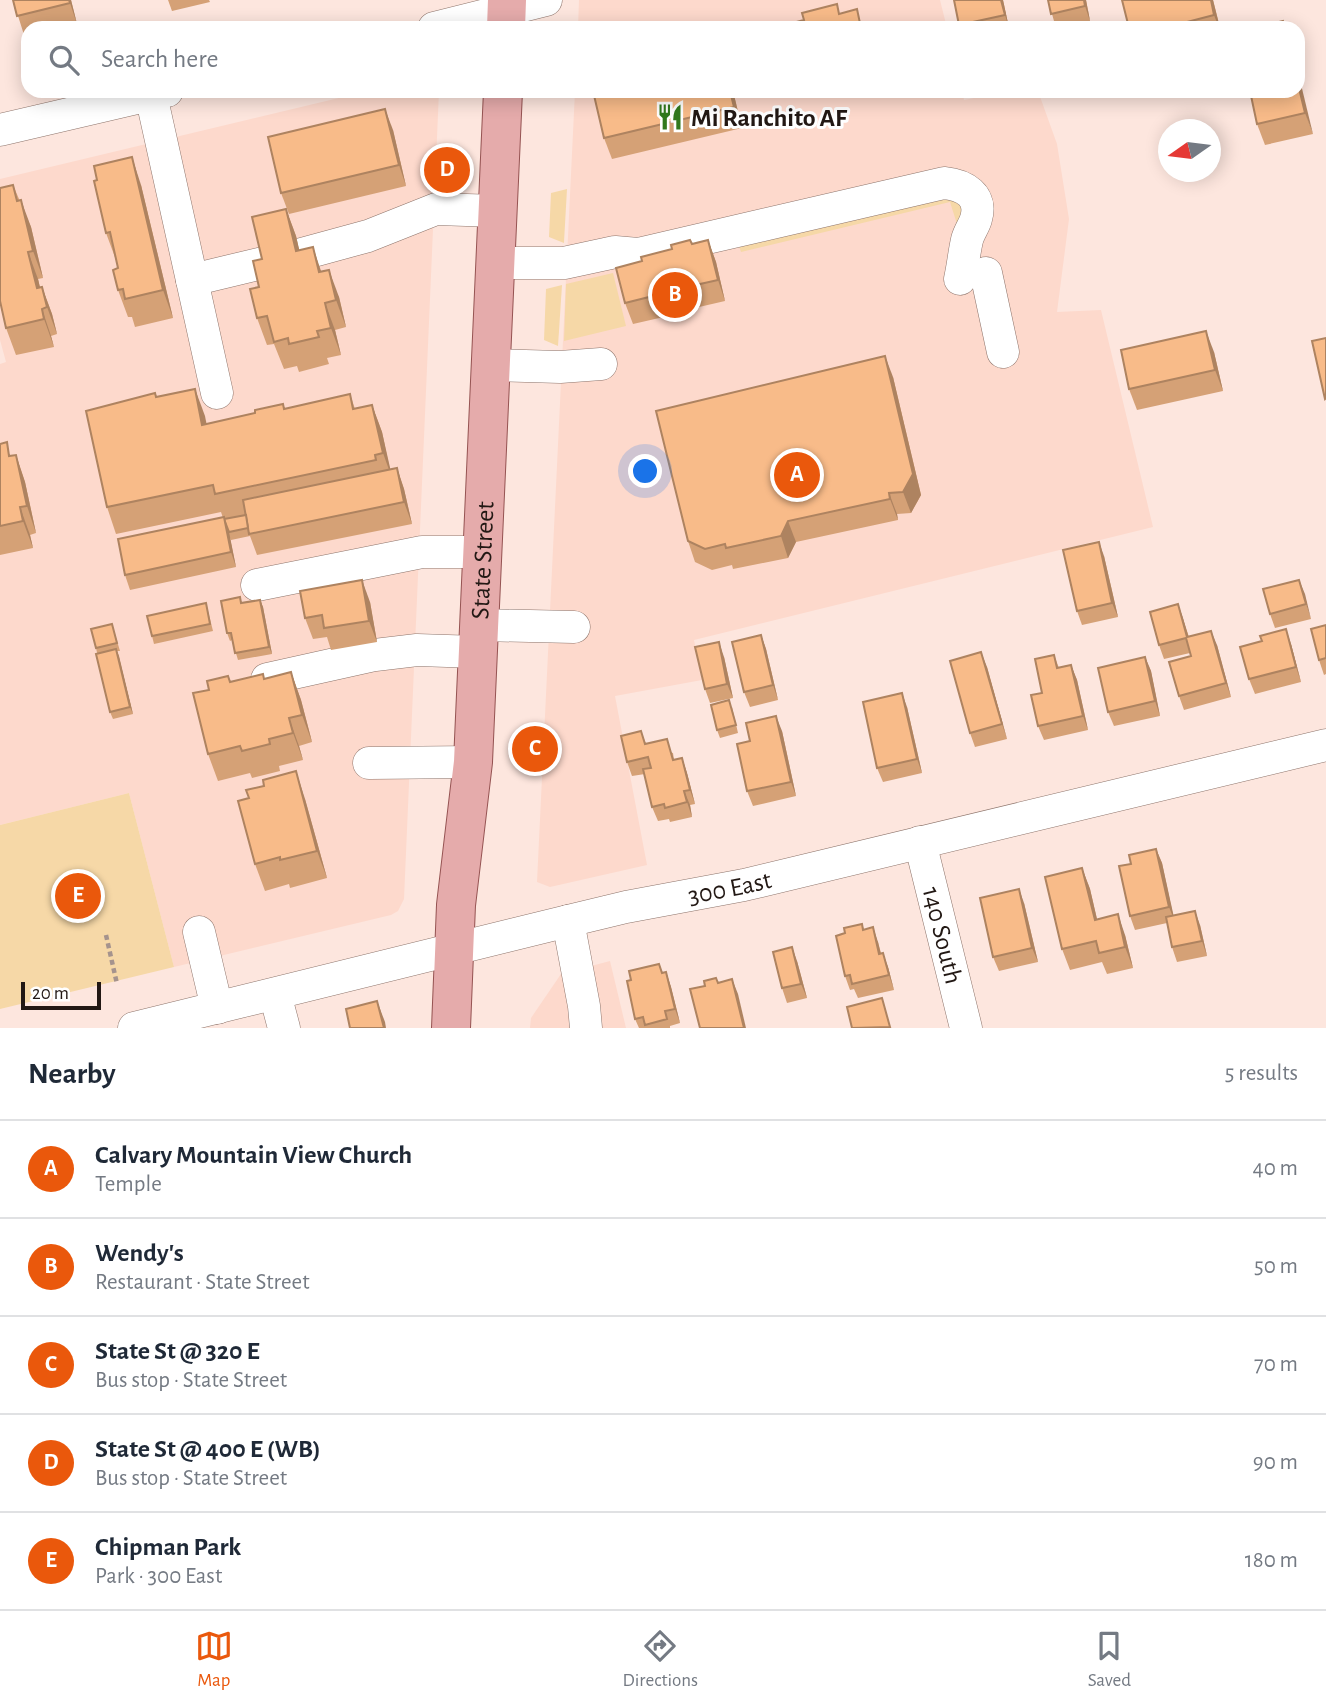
<!DOCTYPE html>
<meta charset="utf-8">
<style>
:root{--surface:#fff;--page:#f6f6f7;--text:#1f2937;--muted:#747a83;--line:#e0e1e3;--accent:#ea580c}
body{margin:0;font-family:"Alegreya Sans",sans-serif;background:var(--page);color:var(--text)}
.compass{position:absolute;left:1158px;top:119px;width:63px;height:63px;border-radius:50%;background:var(--surface);box-shadow:0 4px 18px #0003;rotate:256deg}
.scale{position:absolute;left:21px;bottom:18px;width:80px;box-sizing:border-box;padding-left:7px;border:4px solid #221814;border-top:0;font-size:19px;line-height:24px;white-space:nowrap;color:#221814;-webkit-text-stroke:5px #fff;paint-order:stroke}
.you{position:absolute;left:646px;top:472px;width:24px;height:24px;margin:-18px;border:5px solid #fff;border-radius:50%;background:#1a73e8;box-shadow:0 0 0 10px #1a73e833}
.badge{display:grid;place-items:center;width:46px;height:46px;border-radius:50%;background:var(--accent);color:#fff;font-size:23px;font-weight:700}
.pin{position:absolute;translate:-50% -50%;border:4px solid #fff;box-shadow:0 2px 7px #0006}
.list{margin:0;padding:0;list-style:none}
h2{display:flex;justify-content:space-between;align-items:center;height:91px;margin:0;padding:0 28px;font-size:30px}
h2 small{font-size:23px;font-weight:400;color:var(--muted)}
.list li{display:grid;grid-template-columns:46px 1fr auto;gap:21px;align-items:center;box-sizing:border-box;height:98px;padding:0 28px;border-top:2px solid var(--line)}
.list b{display:block;font-size:26px;white-space:nowrap}
.list p{margin:0;font-size:23px;white-space:nowrap;color:var(--muted)}
.list em{font-size:23px;font-style:normal;color:var(--muted)}
.icon{flex:none;width:38px;height:38px;fill:none;stroke:currentColor;stroke-width:2;stroke-linecap:round;stroke-linejoin:round}
.map{position:relative;flex:none;width:1326px;height:1028px;overflow:hidden}
.search{position:absolute;background:var(--surface);box-shadow:0 4px 18px #0003;left:21px;right:21px;top:21px;height:77px;display:flex;align-items:center;gap:18px;box-sizing:border-box;padding:0 24px;border-radius:21px;color:var(--muted);font-size:26px}
.sheet{height:581px;background:var(--surface)}
nav{display:flex;justify-content:space-around;align-items:center;box-sizing:border-box;height:98px;border-top:2px solid var(--line);background:var(--surface);font-size:19px;color:var(--muted)}
nav a{display:grid;justify-items:center;gap:4px}
nav .on{color:var(--accent)}
.map>svg:first-child{display:block}
</style>
<div class="map">
<svg width="1326" height="1028" viewBox="0 0 1326 1028">
<rect width="100%" height="100%" fill="#fde6de"/>
<g fill="#fdd9cc">
<polygon points="579,0 940,0 947,28 578,28"/>
<polygon points="368,91 439,91 404,899 398,911 391,915 174,967 129,793 0,825 0,364 6,362 0,340 0,179"/>
<polygon points="575,91 962,91 964,100 1009,91 1038,91 1057,144 1069,219 1057,312 1101,310 1153,527 694,640 702,680 615,696 647,865 550,887 537,882"/>
<polygon points="610,961 626,1028 530,1028 531,1018 561,974"/>
</g>
<g fill="#f6d8a7">
<polygon points="567,189 564,242 564,243 549,237 551,193"/>
<polygon points="945,194 966,205 957,224 950,202 741,252 738,243"/>
<polygon points="613,273 626,326 564,341 566,284"/>
<polygon points="562,285 558,346 544,340 546,289"/>
<polygon points="129,793 174,967 0,1009 0,825"/>
</g>
<g fill="none" stroke-linecap="round" stroke-linejoin="round">
<g stroke="#8d746b" stroke-width="33">
<g id="minor">
<polyline points="434,28 546,0"/>
<polyline points="151,95 217,393"/>
<polyline points="0,130 167,91"/>
<polyline points="302,254 368,236 436,209 497,211"/>
<path d="M495,263h69l51,-11 23,2 306,-71c20,2 39,12 32,36 -2,7 -7,13 -9,21 -3,13 -4,26 -7,39"/>
<polyline points="986,273 1003,352"/>
<polyline points="192,280 267,262"/>
<polyline points="491,365 560,367 601,364"/>
<polyline points="257,585 422,552 483,552"/>
<polyline points="479,625 574,627"/>
<polyline points="267,679 375,655 417,650 478,652"/>
<polyline points="369,763 473,762"/>
<path id="s1" d="M920,842l46,186"/>
<polyline points="568,921 584,1006 586,1028"/>
<polyline points="199,932 217,1008"/>
<polyline points="275,994 284,1028"/>
<path id="s2" d="M134,1028l434,-107 58,-14 118,-22 582,-140"/>
</g>
</g>
<g stroke="#955352" stroke-width="40">
<g id="major">
<polyline points="506,28 507,0"/>
<path id="s3" d="M451,1028l5,-123 17,-143 30,-671"/>
</g>
</g>
<polyline stroke="#a5938d" stroke-width="4.5" stroke-dasharray="5 3.5" stroke-linecap="butt" points="106,935 117,984"/>
<use href="#minor" stroke="#fff" stroke-width="32"/>
<use href="#major" stroke="#e5abab" stroke-width="38"/>
</g>
<g fill="#d5a176">
<polygon points="13,0 71,0 77,24 62,28 28,28 28,37 25,38"/>
<polygon points="168,0 209,0 210,2 172,11"/>
<polygon points="954,0 1003,0 1009,28 960,28"/>
<polygon points="1048,0 1086,0 1090,21 1056,28"/>
<polygon points="1122,0 1213,0 1220,28 1129,28"/>
<polygon points="733,91 742,128 612,159 604,138"/>
<polygon points="1298,91 1313,134 1265,145 1257,124"/>
<polygon points="393,130 406,186 289,214 281,193"/>
<polygon points="13,185 31,227 43,278 38,279 40,288 42,287 52,314 57,334 51,336 54,347 16,355 6,328"/>
<polygon points="141,185 173,318 135,327 132,317 128,317 118,290 118,268 116,260 106,233"/>
<polygon points="286,209 296,236 299,250 321,271 339,297 346,327 335,330 341,355 327,358 329,364 299,372 297,366 284,369 274,344 267,345 257,318 259,287 262,259"/>
<polygon points="708,240 716,262 725,301 699,307 697,302 667,310 668,316 633,324 625,303 642,261 692,244"/>
<polygon points="1214,352 1223,391 1137,410 1129,389"/>
<polygon points="893,377 921,495 911,513 897,514 898,520 796,542 788,558 733,569 732,565 712,570 695,562 688,541"/>
<polygon points="195,389 206,424 255,413 283,404 285,409 350,394 355,409 372,405 382,432 390,470 397,468 404,489 412,524 257,555 250,536 231,540 230,538 236,567 130,590 125,575 223,518 221,512 116,534 107,507 157,397"/>
<polygon points="0,444 11,456 16,455 25,482 36,533 30,535 33,548 0,555"/>
<polygon points="1104,556 1118,617 1082,625 1077,611"/>
<polygon points="1299,580 1311,619 1275,628 1270,614"/>
<polygon points="260,600 263,607 272,654 238,660 232,640 230,641 227,633 242,603"/>
<polygon points="370,602 377,642 331,650 327,637 313,639 305,618"/>
<polygon points="206,603 213,631 154,644 152,636"/>
<polygon points="1178,604 1189,637 1217,645 1231,697 1184,710 1179,696 1191,656 1190,653 1164,659 1159,645"/>
<polygon points="112,624 120,651 117,651 133,714 113,719 110,712 96,648"/>
<polygon points="1326,625 1326,674 1324,675 1319,660"/>
<polygon points="761,635 766,649 778,700 750,707 744,692"/>
<polygon points="1262,641 1291,644 1301,682 1255,694 1249,679"/>
<polygon points="1054,655 1059,668 1071,665 1077,680 1088,730 1044,740 1038,726 1042,693"/>
<polygon points="724,657 733,698 710,703 705,689"/>
<polygon points="1145,657 1151,671 1160,716 1114,726 1108,712"/>
<polygon points="987,667 1007,739 975,747 970,733"/>
<polygon points="291,672 301,700 312,742 299,746 303,760 279,766 280,771 252,778 250,773 218,781 208,754 209,690 228,676 231,682 265,679"/>
<polygon points="732,707 738,733 720,738 717,730"/>
<polygon points="907,707 922,773 883,782 877,768"/>
<polygon points="641,731 646,744 673,753 674,760 682,758 687,773 695,804 690,805 692,817 670,822 669,819 658,821 652,807 645,774 632,776 627,762"/>
<polygon points="782,731 796,796 753,806 747,791 750,741"/>
<polygon points="249,798 305,799 327,878 290,888 289,884 265,891 255,864"/>
<polygon points="1156,849 1162,863 1173,915 1200,925 1207,956 1177,962 1172,947 1167,923 1135,930 1130,916 1131,864"/>
<polygon points="1082,868 1090,889 1097,919 1125,935 1133,968 1107,974 1102,962 1070,970 1062,949"/>
<polygon points="1024,903 1038,962 999,971 993,957"/>
<polygon points="862,924 864,929 878,942 881,953 888,967 894,990 858,998 854,989 850,990 845,976 845,933"/>
<polygon points="797,961 807,998 787,1003 782,988"/>
<polygon points="666,972 671,987 680,1023 670,1026 670,1028 639,1028 635,1019 662,973"/>
</g>
<g fill="#ae8360">
<polygon points="69,0 71,0 77,24"/>
<polygon points="1001,0 1003,0 1009,28 1005,15"/>
<polygon points="1084,0 1086,0 1090,21 1085,6"/>
<polygon points="1211,0 1213,0 1220,28 1219,28 1214,15"/>
<polygon points="1298,72 1313,134 1305,113 1298,84"/>
<polygon points="730,91 733,91 742,128 734,107"/>
<polygon points="385,109 393,130 406,186 399,165"/>
<polygon points="132,157 141,185 173,318 163,290"/>
<polygon points="21,200 31,227 43,278 33,251"/>
<polygon points="286,209 296,236 306,278 296,251"/>
<polygon points="708,240 716,262 725,301 718,280"/>
<polygon points="313,247 322,274 319,272"/>
<polygon points="28,252 38,279 45,308 37,288"/>
<polygon points="329,270 339,297 346,327 336,300"/>
<polygon points="42,287 52,314 57,334 47,307"/>
<polygon points="325,303 335,330 341,355 331,328"/>
<polygon points="42,309 51,336 54,347 44,319"/>
<polygon points="1206,331 1214,352 1223,391 1215,370"/>
<polygon points="885,356 893,377 921,495 911,513 903,492"/>
<polygon points="195,389 205,416 212,452 202,425"/>
<polygon points="372,405 382,432 393,481 383,453"/>
<polygon points="16,455 25,482 36,533 27,506"/>
<polygon points="397,468 404,489 412,524 404,502"/>
<polygon points="889,493 897,514 898,520 890,499"/>
<polygon points="20,507 30,535 33,548 23,521"/>
<polygon points="224,517 229,532 236,567 231,552"/>
<polygon points="788,521 796,542 788,558 781,536"/>
<polygon points="1099,542 1104,556 1118,617 1112,603"/>
<polygon points="362,580 370,602 377,642 369,621"/>
<polygon points="1299,580 1305,594 1311,619 1306,604"/>
<polygon points="260,600 263,607 272,654 269,647"/>
<polygon points="1178,604 1183,618 1193,652 1187,637"/>
<polygon points="1286,629 1291,644 1301,682 1296,667"/>
<polygon points="1211,631 1217,645 1231,697 1226,683"/>
<polygon points="761,635 766,649 778,700 773,685"/>
<polygon points="719,642 724,657 733,698 727,684"/>
<polygon points="116,649 119,656 133,714 130,707"/>
<polygon points="981,652 987,667 1007,739 1002,724"/>
<polygon points="1145,657 1151,671 1160,716 1155,701"/>
<polygon points="1071,665 1077,680 1088,730 1083,716"/>
<polygon points="291,672 301,700 312,742 302,715"/>
<polygon points="902,693 907,707 922,773 917,759"/>
<polygon points="776,716 782,731 796,796 791,782"/>
<polygon points="289,718 299,746 303,760 293,733"/>
<polygon points="682,758 687,773 695,804 690,790"/>
<polygon points="296,771 305,799 327,878 317,851"/>
<polygon points="684,791 690,805 692,817 687,802"/>
<polygon points="1156,849 1162,863 1175,922 1169,907"/>
<polygon points="1082,868 1090,889 1102,941 1095,920"/>
<polygon points="1019,889 1024,903 1038,962 1032,948"/>
<polygon points="1195,911 1200,925 1207,956 1202,941"/>
<polygon points="1118,914 1125,935 1133,968 1125,947"/>
<polygon points="873,927 878,942 884,968 879,954"/>
<polygon points="792,947 797,961 807,998 801,984"/>
<polygon points="883,953 888,967 894,990 889,975"/>
<polygon points="666,972 671,987 680,1023 675,1009"/>
<polygon points="732,979 738,994 746,1028 744,1028"/>
<polygon points="377,1001 385,1022 386,1028 384,1028"/>
</g>
<g fill="#f8bb89" stroke="#ae8360" stroke-width="2">
<polygon points="13,0 69,0 70,3 17,16"/>
<polygon points="954,0 1001,0 1005,15 959,25"/>
<polygon points="1048,0 1084,0 1085,6 1051,14"/>
<polygon points="1122,0 1211,0 1214,15 1164,28 1129,28"/>
<polygon points="837,4 839,14 857,9 861,28 790,28 789,24 804,20 802,13"/>
<polygon points="1283,21 1285,28 1255,28"/>
<polygon points="1298,84 1305,113 1257,124 1250,91 1298,91"/>
<polygon points="593,91 730,91 734,107 604,138"/>
<polygon points="385,109 399,165 281,193 268,137"/>
<polygon points="132,157 163,290 125,299 123,289 118,290 113,270 118,268 110,232 106,233 94,181 97,180 94,166"/>
<polygon points="13,185 17,201 21,200 33,251 28,252 37,288 42,287 47,307 42,309 44,319 6,328 0,301 0,188"/>
<polygon points="286,209 296,251 313,247 319,272 329,270 336,300 325,303 331,328 317,331 319,337 289,344 288,338 274,342 267,316 257,318 250,289 259,287 253,261 262,259 252,217"/>
<polygon points="690,240 692,244 708,240 718,280 691,286 690,281 659,289 661,294 625,303 616,268 642,261 641,257 672,249 671,245"/>
<polygon points="1206,331 1215,370 1129,389 1121,350"/>
<polygon points="1326,338 1326,398 1325,399 1312,341"/>
<polygon points="885,356 913,474 903,492 889,493 890,499 788,521 781,536 726,548 725,544 705,549 688,541 656,411"/>
<polygon points="195,389 202,425 255,413 255,410 283,404 284,409 350,394 353,409 372,405 383,453 375,455 376,460 215,494 213,485 107,507 86,411 155,393 156,397"/>
<polygon points="7,442 9,456 16,455 27,506 20,507 23,521 0,526 0,444"/>
<polygon points="397,468 404,502 249,534 243,500"/>
<polygon points="246,515 248,528 229,532 224,519"/>
<polygon points="224,517 231,552 125,575 118,539"/>
<polygon points="1099,542 1112,603 1077,611 1063,550"/>
<polygon points="362,580 369,621 324,628 322,615 305,618 300,591"/>
<polygon points="1299,580 1306,604 1270,614 1263,589"/>
<polygon points="240,597 241,603 260,600 269,647 235,653 231,633 227,633 221,601"/>
<polygon points="206,603 210,624 152,636 147,616"/>
<polygon points="1178,604 1187,637 1211,631 1226,683 1179,696 1169,662 1191,656 1186,638 1159,645 1150,612"/>
<polygon points="112,624 117,643 96,648 91,629"/>
<polygon points="1326,625 1326,658 1319,660 1311,629"/>
<polygon points="1286,629 1296,667 1249,679 1240,647 1262,641 1260,636"/>
<polygon points="761,635 773,685 744,692 732,642"/>
<polygon points="719,642 727,684 705,689 695,647"/>
<polygon points="116,649 130,707 110,712 96,654"/>
<polygon points="981,652 1002,724 970,733 950,661"/>
<polygon points="1054,655 1057,668 1071,665 1083,716 1038,726 1031,695 1042,693 1035,659"/>
<polygon points="1145,657 1155,701 1108,712 1098,668"/>
<polygon points="291,672 302,715 289,718 293,733 269,739 270,744 242,751 240,746 208,754 193,693 209,690 207,681 228,676 230,682 263,674 264,679"/>
<polygon points="902,693 917,759 877,768 863,702"/>
<polygon points="729,700 736,725 717,730 711,705"/>
<polygon points="776,716 791,782 747,791 737,744 750,741 746,723"/>
<polygon points="641,731 645,744 667,739 673,760 682,758 690,790 684,791 687,802 665,808 664,804 652,807 643,769 651,768 648,757 627,762 621,736"/>
<polygon points="296,771 317,851 280,860 280,857 255,864 238,801 249,798 246,790 264,786 263,780"/>
<polygon points="1156,849 1169,907 1130,916 1119,866 1131,864 1129,855"/>
<polygon points="1082,868 1095,920 1118,914 1125,947 1099,953 1096,941 1062,949 1045,877"/>
<polygon points="1019,889 1032,948 993,957 980,898"/>
<polygon points="1195,911 1202,941 1172,947 1166,917"/>
<polygon points="862,924 863,930 873,927 879,954 883,953 889,975 852,984 850,975 845,976 836,936 845,933 844,928"/>
<polygon points="792,947 801,984 782,988 773,952"/>
<polygon points="659,964 662,973 666,972 675,1009 665,1011 667,1019 645,1025 643,1017 635,1019 627,981 631,980 629,971"/>
<polygon points="716,978 718,983 732,979 744,1028 700,1028 690,989 705,986 704,981"/>
<polygon points="882,998 890,1027 852,1028 847,1007"/>
<polygon points="377,1001 384,1028 350,1028 346,1009"/>
</g>
<defs>
<g id="restaurant-bare" transform="scale(2.1)"><path d="M-5-6h1v4h1v-4h1v4h1v-4h1v5L-1.5 .5V6h-2V.5L-5-1ZM5-6V6H3V1.5H1.5Q1.5-4 5-6Z" fill="#32791d" stroke="#fff" stroke-width="2.5" paint-order="stroke"/></g>
</defs>
<g fill-rule="evenodd">
<use href="#restaurant-bare" x="670" y="117"/>
</g>
<g text-anchor="middle" stroke-width="6" stroke-linejoin="round" paint-order="stroke">
<g font-size="26" font-weight="bold" fill="#221814" stroke="#fff" text-anchor="start">
<text x="691" y="126">Mi Ranchito AF</text>
</g>
<g font-size="26" fill="#221814" stroke="#fff">
<text dy="9" stroke="none"><textPath href="#s3" startOffset="469">State Street</textPath></text>
<text dy="9" stroke="none"><textPath href="#s2" startOffset="612">300 East</textPath></text>
<text dy="9" stroke="none"><textPath href="#s1" startOffset="96">140 South</textPath></text>
</g>
</g>
</svg>
<svg class="compass" viewBox="-18 -18 36 36"><path d="M0-13l5 13h-10z" fill="#e53935"/><path d="M0 13l5-13h-10z" fill="#747a83"/></svg>
<div class="scale">20 m</div>
<div class="you"></div>
<div class="pin badge" style="left:797px;top:475px">A</div>
<div class="pin badge" style="left:675px;top:295px">B</div>
<div class="pin badge" style="left:535px;top:749px">C</div>
<div class="pin badge" style="left:447px;top:170px">D</div>
<div class="pin badge" style="left:78px;top:896px">E</div>
<div class="search"><svg class="icon" aria-label="search" viewBox="0 0 24 24"><circle cx="10" cy="10" r="6"/><path d="M15 15l6 6"/></svg>Search here</div>
</div>
<section class="sheet">
<h2>Nearby<small>5 results</small></h2>
<ul class="list">
<li><span class="badge">A</span><div><b>Calvary Mountain View Church</b><p>Temple</p></div><em>40 m</em></li>
<li><span class="badge">B</span><div><b>Wendy's</b><p>Restaurant · State Street</p></div><em>50 m</em></li>
<li><span class="badge">C</span><div><b>State St @ 320 E</b><p>Bus stop · State Street</p></div><em>70 m</em></li>
<li><span class="badge">D</span><div><b>State St @ 400 E (WB)</b><p>Bus stop · State Street</p></div><em>90 m</em></li>
<li><span class="badge">E</span><div><b>Chipman Park</b><p>Park · 300 East</p></div><em>180 m</em></li>
</ul>
</section>
<nav>
<a class="on"><svg class="icon" aria-label="map" viewBox="0 0 24 24"><path d="M3 6l6-2 6 2 6-2v14l-6 2-6-2-6 2zM9 4v14M15 6v14"/></svg>Map</a>
<a><svg class="icon" aria-label="directions" viewBox="0 0 24 24"><path d="M12 3l9 9-9 9-9-9zM9 14v-3h6M13 9l2 2-2 2"/></svg>Directions</a>
<a><svg class="icon" aria-label="saved" viewBox="0 0 24 24"><path d="M7 4h10v16l-5-4-5 4z"/></svg>Saved</a>
</nav>
